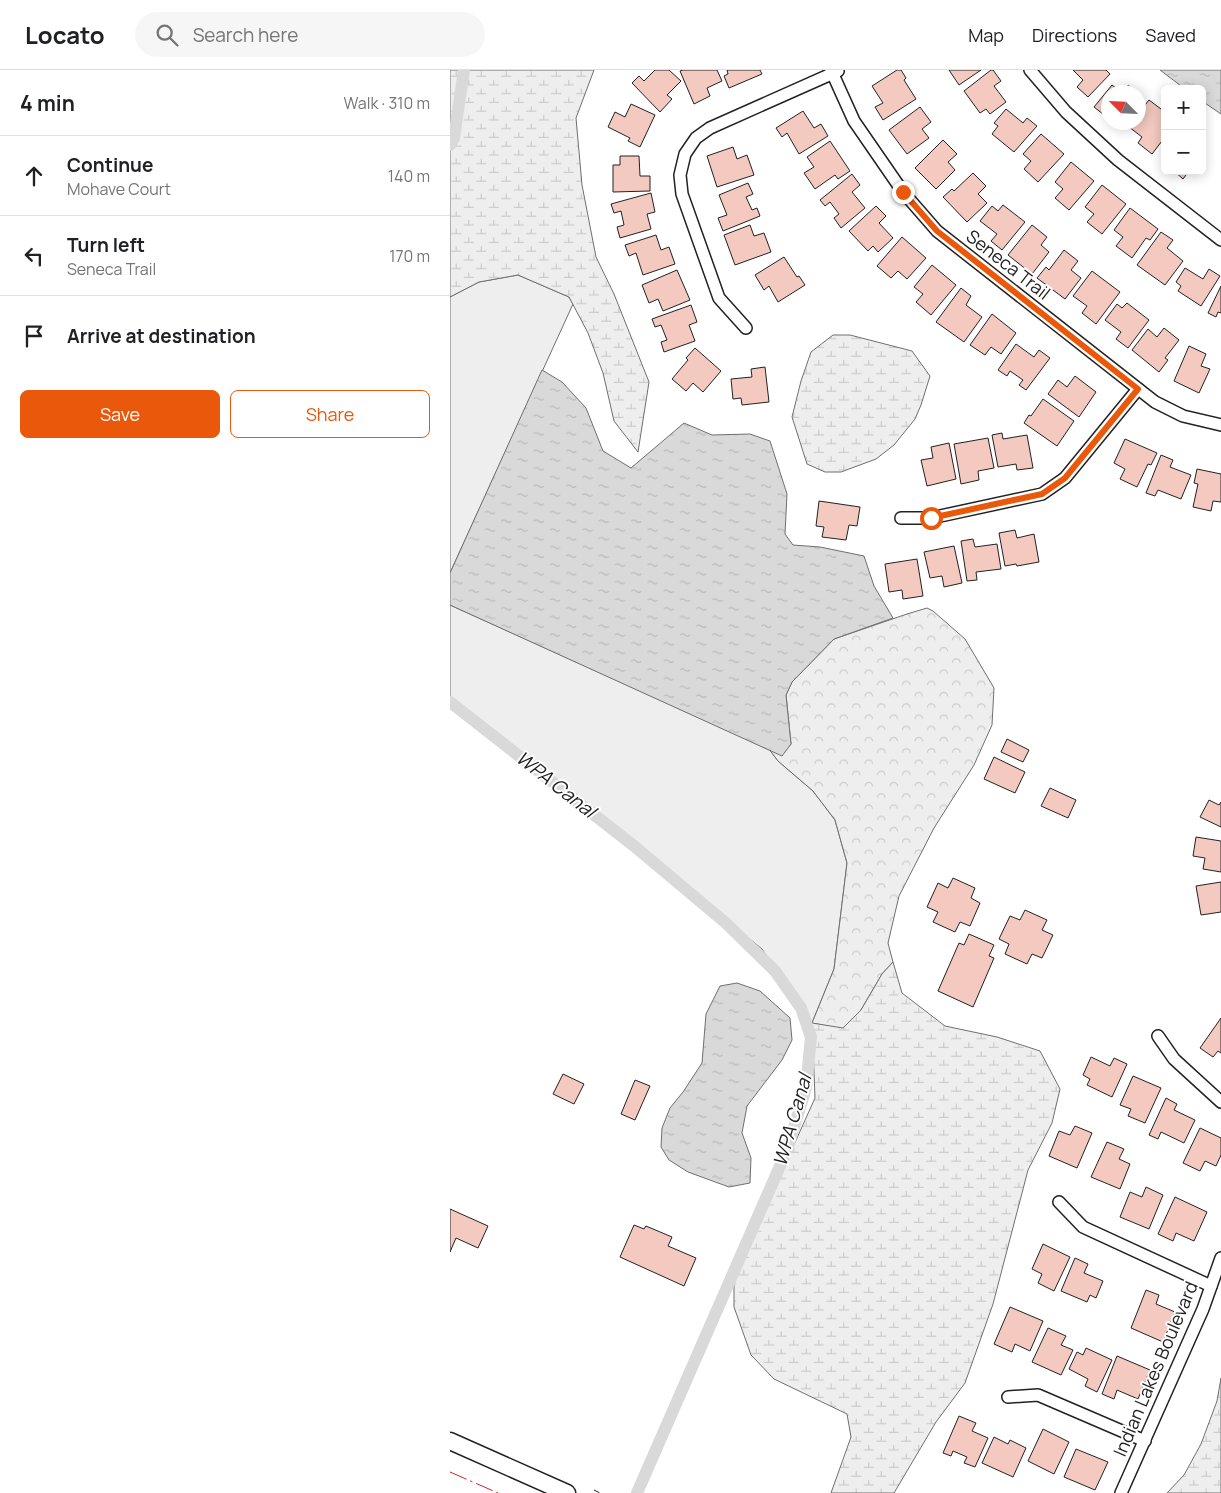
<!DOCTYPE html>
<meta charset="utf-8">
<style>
:root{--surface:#fff;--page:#f6f6f6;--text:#202124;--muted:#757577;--line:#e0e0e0;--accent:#ea580c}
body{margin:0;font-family:Manrope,sans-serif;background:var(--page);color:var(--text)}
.controls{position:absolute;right:15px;top:15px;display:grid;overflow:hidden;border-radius:8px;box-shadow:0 2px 12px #0003}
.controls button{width:45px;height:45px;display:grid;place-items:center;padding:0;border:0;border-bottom:1px solid var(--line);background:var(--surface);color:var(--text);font:25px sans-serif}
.compass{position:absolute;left:651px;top:15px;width:45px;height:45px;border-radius:50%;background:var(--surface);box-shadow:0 2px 12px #0003;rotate:294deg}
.stop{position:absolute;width:15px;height:15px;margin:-11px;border:4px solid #ea580c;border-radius:50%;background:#fff}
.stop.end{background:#ea580c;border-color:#fff;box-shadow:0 1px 5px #0008}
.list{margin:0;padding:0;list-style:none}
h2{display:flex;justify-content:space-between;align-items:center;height:65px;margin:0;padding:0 20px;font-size:21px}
h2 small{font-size:16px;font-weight:400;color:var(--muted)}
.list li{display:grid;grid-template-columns:32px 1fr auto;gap:15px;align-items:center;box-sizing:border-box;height:80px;padding:0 20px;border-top:1px solid var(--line)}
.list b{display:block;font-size:19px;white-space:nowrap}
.list p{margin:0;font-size:16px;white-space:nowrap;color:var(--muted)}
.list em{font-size:16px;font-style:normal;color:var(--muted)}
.actions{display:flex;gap:10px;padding:15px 20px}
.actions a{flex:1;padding:11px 0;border:1px solid var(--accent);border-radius:8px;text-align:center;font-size:18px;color:var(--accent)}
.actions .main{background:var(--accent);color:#fff}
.icon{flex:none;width:28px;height:28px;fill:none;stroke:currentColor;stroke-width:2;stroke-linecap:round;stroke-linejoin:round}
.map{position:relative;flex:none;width:771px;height:1423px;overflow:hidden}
header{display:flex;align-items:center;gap:30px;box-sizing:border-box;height:70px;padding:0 25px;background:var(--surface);border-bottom:1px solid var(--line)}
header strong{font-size:24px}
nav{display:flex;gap:28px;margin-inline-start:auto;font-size:18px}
.search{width:350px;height:45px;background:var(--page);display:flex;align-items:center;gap:12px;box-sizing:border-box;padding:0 18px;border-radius:28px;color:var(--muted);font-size:19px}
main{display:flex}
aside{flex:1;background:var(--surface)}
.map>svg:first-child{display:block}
</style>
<header>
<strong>Locato</strong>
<div class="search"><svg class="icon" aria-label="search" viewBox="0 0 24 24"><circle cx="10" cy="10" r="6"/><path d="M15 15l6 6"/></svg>Search here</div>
<nav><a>Map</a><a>Directions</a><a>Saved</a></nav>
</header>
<main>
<aside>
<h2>4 min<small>Walk · 310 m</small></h2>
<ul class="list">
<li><svg class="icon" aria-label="ahead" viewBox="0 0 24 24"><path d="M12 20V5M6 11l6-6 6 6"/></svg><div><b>Continue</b><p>Mohave Court</p></div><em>140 m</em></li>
<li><svg class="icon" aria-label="left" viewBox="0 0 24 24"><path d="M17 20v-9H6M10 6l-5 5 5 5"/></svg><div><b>Turn left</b><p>Seneca Trail</p></div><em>170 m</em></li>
<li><svg class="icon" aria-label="arrive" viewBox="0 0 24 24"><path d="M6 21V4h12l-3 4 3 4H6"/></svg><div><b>Arrive at destination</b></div></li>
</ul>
<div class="actions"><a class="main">Save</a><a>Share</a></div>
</aside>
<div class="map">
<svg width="771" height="1423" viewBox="0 0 771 1423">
<defs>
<pattern id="forest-crowns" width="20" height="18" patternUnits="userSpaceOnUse" patternTransform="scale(1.25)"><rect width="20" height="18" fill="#eee"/><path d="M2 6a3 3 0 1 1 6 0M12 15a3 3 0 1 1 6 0" fill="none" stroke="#ccc"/></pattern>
<pattern id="wetland-marsh" width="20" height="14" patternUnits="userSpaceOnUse" patternTransform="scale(1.25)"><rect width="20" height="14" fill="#eee"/><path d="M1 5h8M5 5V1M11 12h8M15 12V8" fill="none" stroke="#ccc"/></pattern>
<pattern id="water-ripples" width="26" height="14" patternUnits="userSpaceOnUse" patternTransform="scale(1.25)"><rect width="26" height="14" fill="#d9d9d9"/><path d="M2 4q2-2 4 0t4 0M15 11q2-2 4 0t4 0" fill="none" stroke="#bababa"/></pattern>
</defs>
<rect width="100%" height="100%" fill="#fff"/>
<g fill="#eee" stroke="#6f6f6f">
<polygon points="68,205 119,227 123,234 0,503 0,227 29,212"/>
<polygon points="0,535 319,679 328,691 363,721 385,750 397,793 384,899 362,953 312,879 138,736 0,630"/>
</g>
<polygon fill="url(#forest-crowns)" stroke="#6f6f6f" points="477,538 483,541 515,569 544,618 542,655 524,695 484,758 449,826 438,873 443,892 432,904 411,940 393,959 362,953 384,899 397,793 385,750 363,721 328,691 319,679 332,685 341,674 336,625 342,612 384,569 457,544"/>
<g fill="url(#wetland-marsh)" stroke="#6f6f6f">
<polygon points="0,0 144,0 126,48 132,115 146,187 164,224 199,312 188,382 164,351 153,303 138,263 119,227 68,205 29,212 0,227"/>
<polygon points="383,265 400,265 462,281 480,306 471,335 465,349 444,375 426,389 391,402 375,402 357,394 342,347 351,311 361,282"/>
<polygon points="443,892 452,923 495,956 547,967 590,981 610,1019 602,1053 578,1100 543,1234 515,1313 486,1352 444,1423 381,1423 401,1367 397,1344 324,1309 301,1285 284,1237 284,1208 365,1028 362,953 393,958 411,940 432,904"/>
<polygon points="771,1308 771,1423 717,1423 734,1405 751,1374 767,1331"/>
</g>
<g fill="url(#water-ripples)" stroke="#6f6f6f">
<polygon points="710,0 771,0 771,44 752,31 752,19 735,19"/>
<polygon points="92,300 112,312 136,338 153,381 181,398 234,353 262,365 300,364 320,371 337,424 335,464 343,475 370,477 414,486 424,516 443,548 384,569 342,612 336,625 341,674 332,686 0,535 0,503"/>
<polygon points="287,913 310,921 340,948 342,970 332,990 297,1036 292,1063 301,1088 300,1113 279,1117 238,1102 219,1090 211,1077 212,1058 220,1038 233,1022 252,993 256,944 270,916"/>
</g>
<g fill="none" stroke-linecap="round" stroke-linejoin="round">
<g stroke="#d9d9d9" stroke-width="12">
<polyline points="0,75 4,68 14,0"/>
<polyline points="0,632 184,776 277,854 325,901 351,938 361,967 356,1018 337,1080 187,1423"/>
</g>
</g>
<g fill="#f3c9c0" stroke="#222">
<polygon points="205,0 219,0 231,11 217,25 222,29 210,42 182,13 189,6 194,11"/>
<polygon points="233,0 267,0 272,11 257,18 260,26 244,34 230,1"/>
<polygon points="277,0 310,0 312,4 279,18 274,6 278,4"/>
<polygon points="447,0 451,0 456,8 454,10 466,29 433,50 425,37 433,33 422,16"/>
<polygon points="499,0 531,0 509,15"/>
<polygon points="541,0 543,0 551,11 544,16 556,32 540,44 536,39 530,43 514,21"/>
<polygon points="623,0 656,0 660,4 638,27 627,17 633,10"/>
<polygon points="662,15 671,22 658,22 658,48 644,37"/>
<polygon points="678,15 687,22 672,22"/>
<polygon points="699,30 715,42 715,67 702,84 688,73 692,67 679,57 682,52 688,52 688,44"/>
<polygon points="181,34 205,45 190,77 178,71 180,68 158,57 165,42 175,47"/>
<polygon points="470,37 481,52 472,59 479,68 457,84 439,60"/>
<polygon points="556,39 573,53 577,48 587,56 564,82 542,64 548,56 544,53"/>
<polygon points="353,41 364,58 371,54 378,66 349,84 337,63 332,67 326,58"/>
<polygon points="591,64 614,84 588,112 574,99 581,91 573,84"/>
<polygon points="493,70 507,84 498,92 505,100 486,119 465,98"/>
<polygon points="380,71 400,101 388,109 385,105 365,119 354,103 364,97 357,87"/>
<polygon points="283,77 287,89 297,85 304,105 267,117 257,86"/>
<polygon points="170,86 189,86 190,106 200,106 200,121 163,122 163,95 170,95"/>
<polygon points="621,92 644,111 619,140 605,128 613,119 605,112"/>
<polygon points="724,101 739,101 733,109"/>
<polygon points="523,103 536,116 528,124 537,133 517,152 493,127 502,119 504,121"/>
<polygon points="402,104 410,115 402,122 415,138 391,158 384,148 389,144 380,132 375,136 370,130"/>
<polygon points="298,113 303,124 296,127 302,140 307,138 310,146 273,161 268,148 277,145 269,125"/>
<polygon points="652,115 676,134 652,164 637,152 644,144 635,137"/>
<polygon points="201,123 205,142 197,144 201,159 170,168 167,157 174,155 171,141 164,143 161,134"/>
<polygon points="553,135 575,152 552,180 541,171 547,164 530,151 542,136 548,141"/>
<polygon points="426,136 436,146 429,153 443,168 428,182 423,176 418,181 399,161"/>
<polygon points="680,138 708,159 700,170 696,168 682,188 666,176 673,167 664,160"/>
<polygon points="300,155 304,166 314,163 321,182 285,195 274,165"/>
<polygon points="582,155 597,167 591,175 599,182 582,204 558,185"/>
<polygon points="711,162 723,170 717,178 733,191 715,215 687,195"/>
<polygon points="206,165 211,180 219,177 225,194 193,205 186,183 179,186 175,175"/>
<polygon points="452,167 476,188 457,209 448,201 441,208 427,196"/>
<polygon points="614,180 628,191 621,200 631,208 615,229 587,208 596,197 599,200"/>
<polygon points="334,187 347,207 349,206 355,215 328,232 319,216 314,220 305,205"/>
<polygon points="482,195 506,215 481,245 466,232 473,224 464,217"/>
<polygon points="735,198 753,209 759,199 770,206 751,236 728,221 731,216 726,212"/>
<polygon points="227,200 240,230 213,241 208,229 199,233 192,215"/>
<polygon points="642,201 670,222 646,254 632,243 637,236 623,226"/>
<polygon points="771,216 771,243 768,242 766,247 758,243"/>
<polygon points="511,218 521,226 516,235 532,247 514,272 486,252"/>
<polygon points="677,233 699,250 678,278 666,269 671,262 655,250 667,234 672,238"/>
<polygon points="241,235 247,252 239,255 245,271 214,282 211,272 217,270 211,255 205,257 202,249"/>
<polygon points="542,244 566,263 551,284 541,277 535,285 520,275"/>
<polygon points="714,258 729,270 715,288 718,290 709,302 682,280 698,259 707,267"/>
<polygon points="566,274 584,287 589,280 600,288 576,320 569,315 573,310 560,301 557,306 548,300"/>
<polygon points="739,276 756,284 751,296 760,299 749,323 724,311"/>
<polygon points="245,278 271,301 253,322 243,313 236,321 222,309 238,290 236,288"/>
<polygon points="315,297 319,332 292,335 291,328 283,329 281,309 302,307 301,299"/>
<polygon points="625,306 646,322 629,347 598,324 608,310 617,317"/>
<polygon points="593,329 624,351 607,376 574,353 579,345 581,346"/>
<polygon points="552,363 553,369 577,365 583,398 567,400 566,394 548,397 542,365"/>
<polygon points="538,368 544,398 528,401 529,410 511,414 504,374"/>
<polygon points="675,369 707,383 701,395 698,394 687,417 670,409 675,399 664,393"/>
<polygon points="499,373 506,409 477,416 471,390 483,388 481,377"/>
<polygon points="711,385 723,390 720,397 741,405 731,429 708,420 705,426 696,423"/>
<polygon points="747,399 771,404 771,432 763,431 761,441 743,437 748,414 744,413"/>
<polygon points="369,431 410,437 407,456 399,455 396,470 372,467 374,457 366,456"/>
<polygon points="565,460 567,468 584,464 589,492 567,496 566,494 555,496 549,463"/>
<polygon points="523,469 525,477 547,474 551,499 526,502 527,510 517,511 511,471"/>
<polygon points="504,476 512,513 494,517 492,506 480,508 474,482"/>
<polygon points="467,489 473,526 453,529 452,520 439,522 435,494"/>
<polygon points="557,669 579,680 573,692 551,682"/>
<polygon points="544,687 575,702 565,723 534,709"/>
<polygon points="600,718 626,730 618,748 591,736"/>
<polygon points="759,730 769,735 771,732 771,757 750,747"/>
<polygon points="746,767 771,771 771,802 753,799 755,788 743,786"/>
<polygon points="503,808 525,818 521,828 530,833 520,856 510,852 505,862 483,852 488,842 477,837 488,813 498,818"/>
<polygon points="771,812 771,842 751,845 746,816"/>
<polygon points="575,840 597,850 592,860 603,865 592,888 582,884 577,894 555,884 559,874 549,869 560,846 570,850"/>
<polygon points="519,864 544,875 539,886 544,888 523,937 488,921 509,873 514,875"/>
<polygon points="771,948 771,983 768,981 763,987 750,978"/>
<polygon points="641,987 660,996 664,988 677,994 662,1027 637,1015 640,1009 633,1005"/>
<polygon points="113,1004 134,1014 124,1034 103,1024"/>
<polygon points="683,1006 711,1018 695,1053 678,1046 681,1039 670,1035"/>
<polygon points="185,1010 200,1016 185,1050 171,1044"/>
<polygon points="716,1028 727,1034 724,1040 745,1050 734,1073 711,1062 708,1069 699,1065"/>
<polygon points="625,1056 642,1063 627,1098 599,1086 609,1061 620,1065"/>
<polygon points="750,1058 771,1068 771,1085 766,1096 755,1091 750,1101 733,1093"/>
<polygon points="657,1072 674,1079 669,1089 680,1094 670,1119 641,1107"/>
<polygon points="696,1117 713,1125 699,1159 670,1147 680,1122 692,1127"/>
<polygon points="725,1127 757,1142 744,1171 726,1163 723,1171 708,1164"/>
<polygon points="0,1139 38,1156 28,1178 6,1168 0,1182"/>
<polygon points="184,1155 194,1159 196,1156 222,1167 218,1176 246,1188 234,1216 170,1187"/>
<polygon points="593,1174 620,1187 604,1221 588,1213 592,1204 582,1199"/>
<polygon points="625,1188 638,1194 634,1203 653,1211 646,1228 640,1225 637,1232 611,1221"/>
<polygon points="696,1220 709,1225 706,1234 725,1242 713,1272 681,1258"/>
<polygon points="560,1237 593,1251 580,1281 565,1274 562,1282 544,1274"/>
<polygon points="598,1258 616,1266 611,1275 623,1280 611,1305 582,1292"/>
<polygon points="636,1278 662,1290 647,1322 635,1316 638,1309 619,1299 627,1282 633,1285"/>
<polygon points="667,1286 700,1300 688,1329 667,1320 664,1329 652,1324"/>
<polygon points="509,1346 526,1353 522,1361 538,1368 525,1397 514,1393 517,1387 503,1381 501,1386 493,1383"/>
<polygon points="593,1359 619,1372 604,1404 578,1391"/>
<polygon points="544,1367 558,1374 560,1370 576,1378 563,1407 532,1393"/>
<polygon points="626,1379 658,1392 645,1420 614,1407"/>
</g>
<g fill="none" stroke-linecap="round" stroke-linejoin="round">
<g stroke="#222" stroke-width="14">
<g id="street">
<polyline points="381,0 404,51 453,122 487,161 705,332 733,346 771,355"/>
<polyline points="580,0 616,42 668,90 771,170"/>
<polyline points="296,258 269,228 232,124 230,105 235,84 246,68 260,58 388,1"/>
<polyline points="451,448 481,448 592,424 615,408 688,319"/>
<polyline points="708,966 724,989 771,1032"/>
<polyline points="609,1132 633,1157 761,1216"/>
<polyline points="558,1327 588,1325 695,1371"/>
<polyline points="671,1423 753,1239 771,1188"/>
</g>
</g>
<g stroke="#222" stroke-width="19">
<polyline id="secondary" points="0,1371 117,1423"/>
</g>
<use href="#street" stroke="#fff" stroke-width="11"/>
<use href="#secondary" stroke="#fff" stroke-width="16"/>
<polyline stroke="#222" stroke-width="1" stroke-dasharray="6 2.5" stroke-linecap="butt" points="144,1420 150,1423"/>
<polyline stroke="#c62828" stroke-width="1" stroke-dasharray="18 4 2.5 4" stroke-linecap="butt" points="0,1402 48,1423"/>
</g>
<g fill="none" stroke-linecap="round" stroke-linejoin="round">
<polyline stroke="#ea580c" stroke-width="6" points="453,122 487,161 688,319 615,408 592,424 481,448"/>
</g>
<g text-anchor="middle" stroke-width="4" stroke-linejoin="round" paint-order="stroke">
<g font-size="18" fill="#222" stroke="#fff">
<text transform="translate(558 195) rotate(38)" y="6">Seneca Trail</text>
<text transform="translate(706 1299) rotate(-67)" y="6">Indian Lakes Boulevard</text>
</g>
<g font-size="19" font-style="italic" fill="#222" stroke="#fff">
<text transform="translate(106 714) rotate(38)" y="7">WPA Canal</text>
<text transform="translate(342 1050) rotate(-74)" y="7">WPA Canal</text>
</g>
</g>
</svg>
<div class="controls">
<button>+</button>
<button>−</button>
</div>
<svg class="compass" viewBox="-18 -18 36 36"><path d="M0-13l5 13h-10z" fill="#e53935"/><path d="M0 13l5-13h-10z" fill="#757577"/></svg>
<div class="stop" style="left:481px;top:448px"></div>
<div class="stop end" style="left:453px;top:122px"></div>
</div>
</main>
